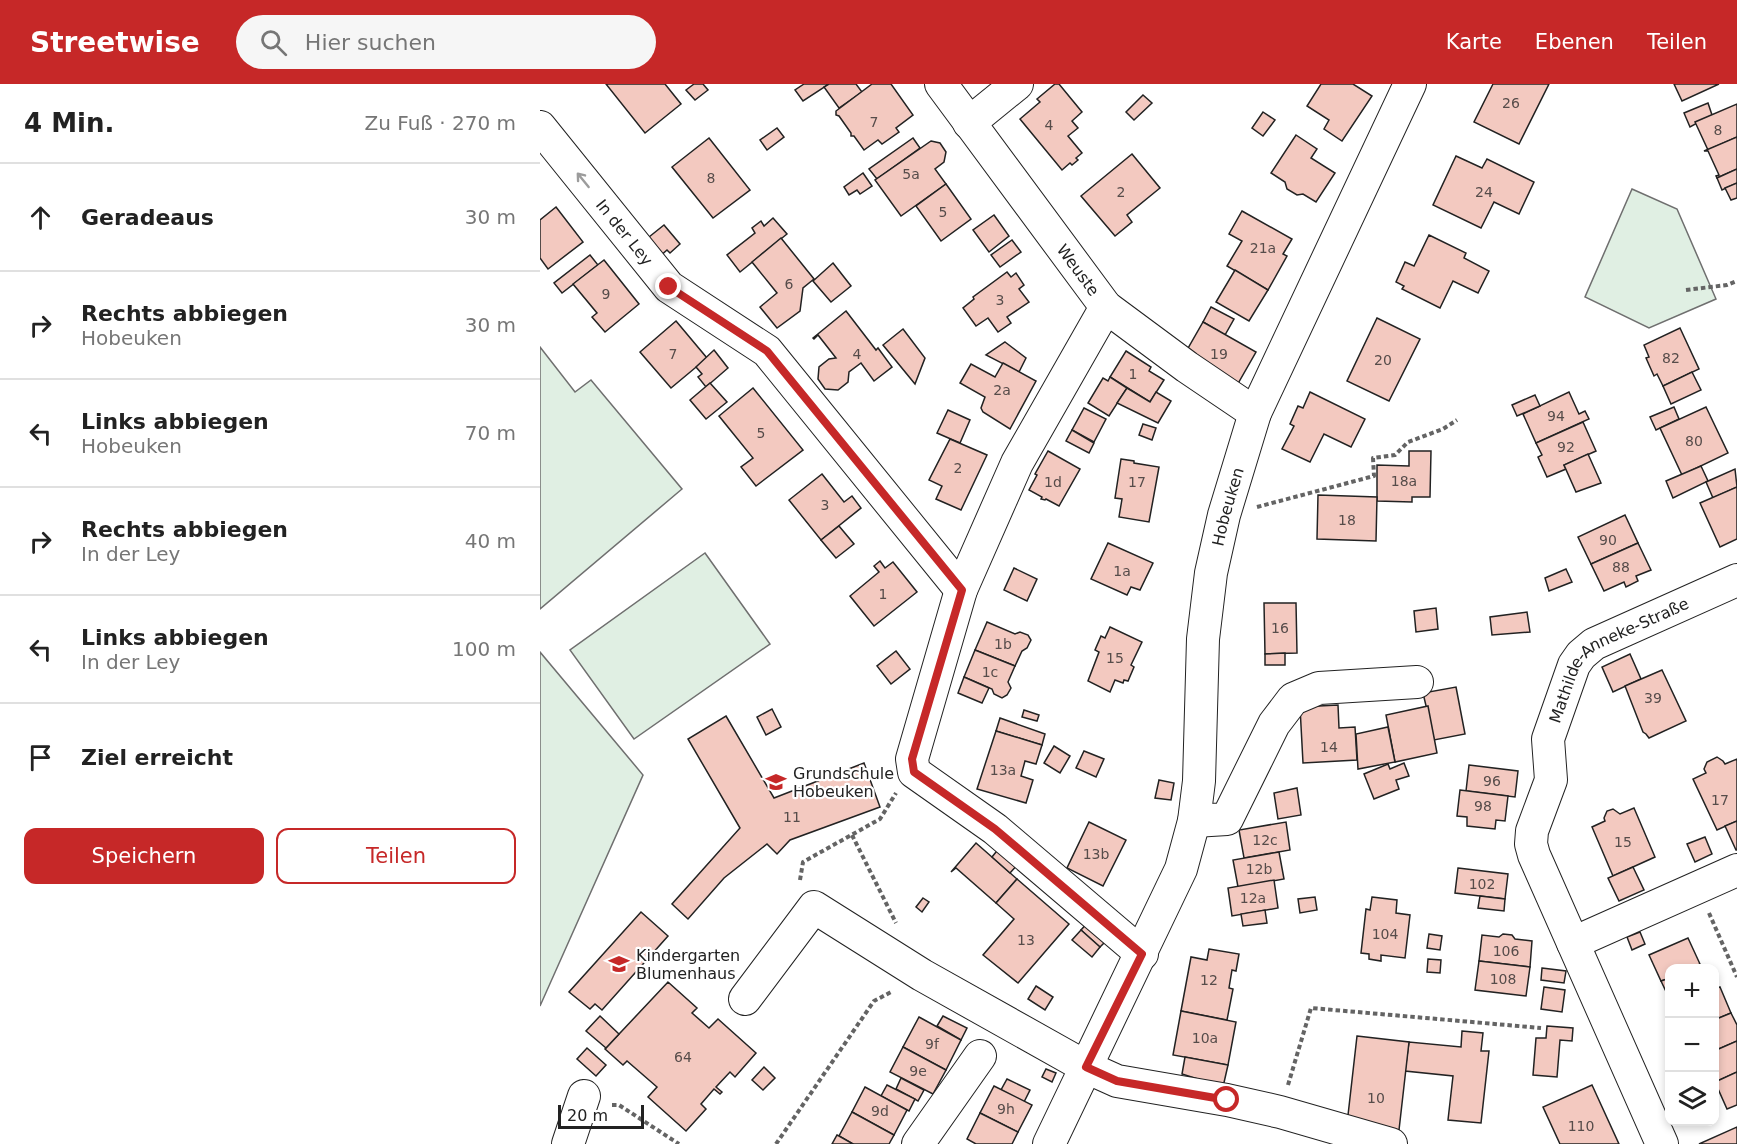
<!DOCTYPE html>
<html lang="de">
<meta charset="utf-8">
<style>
:root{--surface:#fff;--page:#f6f6f6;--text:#222;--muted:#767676;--line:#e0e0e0;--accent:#c62828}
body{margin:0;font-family:"DejaVu Sans",sans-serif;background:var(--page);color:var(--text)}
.controls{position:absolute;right:18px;bottom:18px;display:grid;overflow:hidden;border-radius:12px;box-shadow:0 3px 9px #0003}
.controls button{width:54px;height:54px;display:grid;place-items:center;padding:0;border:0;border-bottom:2px solid var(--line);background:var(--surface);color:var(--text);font:30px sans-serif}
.scale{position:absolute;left:18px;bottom:15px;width:86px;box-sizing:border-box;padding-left:6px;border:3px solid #222;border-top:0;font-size:16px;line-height:21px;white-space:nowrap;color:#222;-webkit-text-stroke:4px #fff;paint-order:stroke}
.stop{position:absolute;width:18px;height:18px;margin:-14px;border:4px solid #c62828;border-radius:50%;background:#fff}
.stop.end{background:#c62828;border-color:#fff;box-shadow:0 2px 6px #0008}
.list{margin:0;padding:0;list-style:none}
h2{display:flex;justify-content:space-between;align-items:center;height:78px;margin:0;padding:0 24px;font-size:26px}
h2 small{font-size:20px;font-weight:400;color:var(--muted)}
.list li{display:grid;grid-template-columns:39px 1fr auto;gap:18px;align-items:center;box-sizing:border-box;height:108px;padding:0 24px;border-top:2px solid var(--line)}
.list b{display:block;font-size:22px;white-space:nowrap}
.list p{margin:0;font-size:20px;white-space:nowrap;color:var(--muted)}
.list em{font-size:20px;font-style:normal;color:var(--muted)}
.actions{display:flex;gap:12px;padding:18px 24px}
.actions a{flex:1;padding:14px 0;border:2px solid var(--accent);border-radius:12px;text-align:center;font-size:21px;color:var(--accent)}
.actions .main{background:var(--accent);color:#fff}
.icon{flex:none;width:33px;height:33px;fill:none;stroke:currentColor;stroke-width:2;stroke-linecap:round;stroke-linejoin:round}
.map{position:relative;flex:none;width:1197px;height:1060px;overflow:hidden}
header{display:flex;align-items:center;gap:36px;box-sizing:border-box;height:84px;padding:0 30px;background:var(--accent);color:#fff}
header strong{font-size:28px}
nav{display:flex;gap:33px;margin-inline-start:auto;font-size:21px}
.search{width:420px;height:54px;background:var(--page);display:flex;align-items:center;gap:15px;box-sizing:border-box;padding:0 21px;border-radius:33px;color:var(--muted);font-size:22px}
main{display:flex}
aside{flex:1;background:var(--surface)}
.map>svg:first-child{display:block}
</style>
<header>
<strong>Streetwise</strong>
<div class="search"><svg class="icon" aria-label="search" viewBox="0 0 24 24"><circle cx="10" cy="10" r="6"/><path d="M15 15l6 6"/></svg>Hier suchen</div>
<nav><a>Karte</a><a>Ebenen</a><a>Teilen</a></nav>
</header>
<main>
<aside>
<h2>4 Min.<small>Zu Fuß · 270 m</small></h2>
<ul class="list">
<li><svg class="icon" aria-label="ahead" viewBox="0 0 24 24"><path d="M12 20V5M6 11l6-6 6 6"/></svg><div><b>Geradeaus</b></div><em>30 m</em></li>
<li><svg class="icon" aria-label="right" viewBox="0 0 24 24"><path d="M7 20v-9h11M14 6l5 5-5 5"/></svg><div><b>Rechts abbiegen</b><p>Hobeuken</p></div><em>30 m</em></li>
<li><svg class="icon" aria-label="left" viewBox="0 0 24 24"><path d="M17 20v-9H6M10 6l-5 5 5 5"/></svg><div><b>Links abbiegen</b><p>Hobeuken</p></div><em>70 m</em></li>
<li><svg class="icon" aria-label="right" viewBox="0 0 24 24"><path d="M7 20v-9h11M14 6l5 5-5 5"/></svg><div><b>Rechts abbiegen</b><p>In der Ley</p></div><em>40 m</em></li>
<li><svg class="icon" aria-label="left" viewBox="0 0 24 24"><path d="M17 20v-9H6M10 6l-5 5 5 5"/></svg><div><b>Links abbiegen</b><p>In der Ley</p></div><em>100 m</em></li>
<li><svg class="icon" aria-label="arrive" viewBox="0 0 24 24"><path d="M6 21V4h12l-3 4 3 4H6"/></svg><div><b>Ziel erreicht</b></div></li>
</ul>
<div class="actions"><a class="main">Speichern</a><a>Teilen</a></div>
</aside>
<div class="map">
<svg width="1197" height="1060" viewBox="0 0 1197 1060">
<rect width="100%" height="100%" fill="#fff"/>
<g fill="#e0efe3" stroke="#6f6f6f" stroke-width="1.5">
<polygon points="1092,105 1137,125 1176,215 1109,244 1045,213"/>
<polygon points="0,263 35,308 51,296 142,405 0,525"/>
<polygon points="165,469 230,560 94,655 30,566"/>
<polygon points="0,568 103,691 0,922"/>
</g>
<g fill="#f3c9c0" stroke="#222" stroke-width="1.5">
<polygon points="66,0 125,0 141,20 105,49"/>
<polygon points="154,0 163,0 168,6 155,16 146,6"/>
<polygon points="264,0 289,0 263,17 255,6"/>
<polygon points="289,0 316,0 322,8 299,24 284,3"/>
<polygon points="332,0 351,0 373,31 356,44 359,48 342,60 338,56 324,66 314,52 311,52 311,49 299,32 296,31 296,27"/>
<polygon points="515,0 519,0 542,28 532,37 538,44 528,52 542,69 536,74 538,76 532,81 530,79 522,86 480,35 500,18 497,15"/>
<polygon points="781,0 813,0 832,12 802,57 784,45 789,36 767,22"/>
<polygon points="953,0 1009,0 979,60 934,38"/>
<polygon points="1134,0 1179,0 1142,17"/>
<polygon points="603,11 612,19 594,36 586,28"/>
<polygon points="1168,19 1172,31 1150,43 1144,29"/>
<polygon points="1197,20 1197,53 1168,66 1155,38"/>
<polygon points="723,28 735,36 723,52 712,44"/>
<polygon points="237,44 244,53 227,66 220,56"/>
<polygon points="756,51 777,65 771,74 795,89 776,118 763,110 757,111 747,105 745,98 731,89"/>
<polygon points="1197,53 1197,85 1177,94 1176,92 1179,91 1168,67 1164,67"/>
<polygon points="169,54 210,106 173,134 132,83"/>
<polygon points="373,54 380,64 337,95 329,85"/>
<polygon points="391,57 400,59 406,68 404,78 395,85 406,100 361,132 335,96"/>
<polygon points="592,70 620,104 587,131 592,138 575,152 541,112"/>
<polygon points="916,72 942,84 947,75 994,98 979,130 954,118 941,144 893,121"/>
<polygon points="1197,85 1197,99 1182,106 1177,94"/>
<polygon points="323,89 332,102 320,110 317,106 309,111 304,103"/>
<polygon points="1197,99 1197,114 1191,116 1185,104"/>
<polygon points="406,100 431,135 401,157 376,122"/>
<polygon points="16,123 43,158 8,185 0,174 0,136"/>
<polygon points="702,127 752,155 743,170 747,172 728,206 687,182 702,157 689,150"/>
<polygon points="454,131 469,152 449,168 433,146"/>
<polygon points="233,134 247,150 200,188 187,171 215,149 212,144 221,137 224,142"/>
<polygon points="124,141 140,160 130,169 127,166 118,174 104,157"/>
<polygon points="889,151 926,169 924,174 949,187 938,209 913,197 900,224 862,205 864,202 856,198 865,178 874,182"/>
<polygon points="241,154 274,195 263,204 260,227 237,244 220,223 237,209 212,178"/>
<polygon points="472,156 481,168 460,183 451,171"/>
<polygon points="50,171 58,181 22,209 14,199"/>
<polygon points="64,176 99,220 65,248 52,233 57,229 33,200"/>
<polygon points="293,179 311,202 291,218 273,197"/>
<polygon points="695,186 728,206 709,237 676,218"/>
<polygon points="467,188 471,193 476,189 484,201 479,205 489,218 467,233 471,239 458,248 448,234 436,242 423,224 434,215 433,213"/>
<polygon points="671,223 694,235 685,251 663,238"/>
<polygon points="306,227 336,266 338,264 352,283 334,297 321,279 309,288 308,298 298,306 285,305 278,295 279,283 289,275 296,274 278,251 274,255 273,254"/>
<polygon points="837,234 880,255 849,317 807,297"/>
<polygon points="136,237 167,274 131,304 100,268"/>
<polygon points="663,238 716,268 696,303 643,273"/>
<polygon points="1140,244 1159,285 1123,302 1117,290 1114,292 1106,274 1109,273 1104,261"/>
<polygon points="363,245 385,274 375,300 343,261"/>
<polygon points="465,258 486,274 479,288 446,271"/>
<polygon points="174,266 188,284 166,303 158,293 162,290 156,283"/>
<polygon points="586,267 611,283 609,287 624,296 610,318 570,293"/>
<polygon points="463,279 496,297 470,345 443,328 441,324 445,313 420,299 431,280 455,293"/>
<polygon points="1152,288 1161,306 1131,320 1123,302"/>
<polygon points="570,293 587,304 569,332 548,319 563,294 568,297"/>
<polygon points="170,299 187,318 166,335 150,316"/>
<polygon points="213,304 263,366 216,402 201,383 213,374 179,332"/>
<polygon points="587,304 610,318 616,308 631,317 618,339 577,319"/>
<polygon points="770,308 825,335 811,363 784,350 770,378 742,365 754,342 750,340 758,322 763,324"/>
<polygon points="1029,308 1039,330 1045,327 1049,335 996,359 983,330"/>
<polygon points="995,311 1000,322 977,332 972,321"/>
<polygon points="1134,323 1139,335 1116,346 1110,333"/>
<polygon points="1166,323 1188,369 1142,391 1120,344"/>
<polygon points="544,324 566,335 554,358 532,346"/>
<polygon points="408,326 430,336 420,359 397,349"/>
<polygon points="1043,338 1056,367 1024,381 1026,385 1007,393 998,373 1002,371 996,359"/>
<polygon points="603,340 616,344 612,356 599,351"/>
<polygon points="532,346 554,359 549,369 526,357"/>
<polygon points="410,355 447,371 421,426 396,415 402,402 389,396"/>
<polygon points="508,367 540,385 519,422 506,415 505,416 501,415 502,413 489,406 497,391 495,390"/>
<polygon points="869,367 891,367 890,413 872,413 872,418 837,417 837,381 869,382"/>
<polygon points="1048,370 1061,399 1036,408 1024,381"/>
<polygon points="581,375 594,377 594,379 619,383 609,438 579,433 582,415 575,414"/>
<polygon points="1161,382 1168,397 1133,414 1126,397"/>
<polygon points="1195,385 1197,403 1173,414 1166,398"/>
<polygon points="282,390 304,418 312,412 321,424 281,456 249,416"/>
<polygon points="1197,403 1197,455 1180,463 1160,419"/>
<polygon points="778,411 837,413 836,457 777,455"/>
<polygon points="1085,431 1098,459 1051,480 1038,453"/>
<polygon points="299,442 314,460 296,474 281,456"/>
<polygon points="568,459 613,479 600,506 591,503 587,511 551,495"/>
<polygon points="1098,459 1111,486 1096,492 1098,497 1086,503 1084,498 1064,507 1051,480"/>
<polygon points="340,477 345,484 353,478 377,508 334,542 310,512 339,488 334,482"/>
<polygon points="474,484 497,495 487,517 464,506"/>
<polygon points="1026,485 1032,498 1009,507 1005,494"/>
<polygon points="724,519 756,519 757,569 725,570"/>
<polygon points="896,524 898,545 876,548 874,527"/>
<polygon points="987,528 990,548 952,551 950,533"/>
<polygon points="447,538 475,550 480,548 488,551 491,556 487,564 482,567 475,582 435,566"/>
<polygon points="570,543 602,558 591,581 594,583 588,597 584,596 583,599 575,596 570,608 548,597 559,568 555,566 561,552 565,554"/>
<polygon points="435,566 475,582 468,598 471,604 467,611 462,614 454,610 452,605 424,593"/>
<polygon points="356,567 370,585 351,600 337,582"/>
<polygon points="745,569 745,581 725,581 725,570"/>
<polygon points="1090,570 1101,595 1073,608 1062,583"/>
<polygon points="1122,586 1146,637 1109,654 1106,650 1103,648 1085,602"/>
<polygon points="424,593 449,604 442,619 418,609"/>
<polygon points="916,603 925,650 894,656 883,609"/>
<polygon points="798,621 799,644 815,643 817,676 763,679 760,623"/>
<polygon points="888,622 897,669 855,678 846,631"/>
<polygon points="232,625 241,643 226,651 217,633"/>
<polygon points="484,626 499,631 497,637 482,633"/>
<polygon points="186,632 234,714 324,679 340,723 250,756 237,770 227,760 184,794 148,835 132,820 200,744 148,655"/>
<polygon points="460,634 505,650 502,661 456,647"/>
<polygon points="848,643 855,678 818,685 816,650"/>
<polygon points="456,647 502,661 496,680 485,677 481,692 493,696 486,719 437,705"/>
<polygon points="514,662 530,672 520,689 504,679"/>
<polygon points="544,667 564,675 556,693 536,684"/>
<polygon points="1177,673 1183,677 1185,680 1197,675 1197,737 1177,746 1153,695 1166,689 1164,685 1167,678"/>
<polygon points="864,679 869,692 856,696 859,705 834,715 824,690 848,680 850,685"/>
<polygon points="929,681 978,687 975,713 926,707"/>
<polygon points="619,696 634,699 631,716 615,714"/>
<polygon points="757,704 761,731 738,735 734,709"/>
<polygon points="920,706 968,712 965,737 956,736 955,745 927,742 927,733 917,732"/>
<polygon points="1094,724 1115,773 1073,792 1052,743 1065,737 1064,734 1067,727 1073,725 1080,730"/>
<polygon points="1197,737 1197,766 1196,766 1185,742"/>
<polygon points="549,738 586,756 563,802 527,784"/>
<polygon points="746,738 750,766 704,774 699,746"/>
<polygon points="1165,753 1172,770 1155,778 1147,760"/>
<polygon points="436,759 477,795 456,819 416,784 411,788"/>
<polygon points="460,763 479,779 470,789 452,773"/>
<polygon points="739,768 744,795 698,803 693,776"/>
<polygon points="1093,783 1104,806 1079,817 1068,794"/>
<polygon points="918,784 968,790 965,815 915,809"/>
<polygon points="477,795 529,840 478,899 443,871 474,835 456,819"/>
<polygon points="734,796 738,824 692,832 688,804"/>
<polygon points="940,812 965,815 964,827 938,824"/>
<polygon points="775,813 777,826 760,829 758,815"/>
<polygon points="832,813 857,816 856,829 870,831 865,874 841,871 841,877 829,875 829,870 821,869 826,825 830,826"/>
<polygon points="383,814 389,818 382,828 376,823"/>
<polygon points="725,826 727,839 703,842 701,830"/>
<polygon points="101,828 128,852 62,926 55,920 50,925 29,908"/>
<polygon points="549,837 568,855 560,863 541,846"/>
<polygon points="541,846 560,863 552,873 532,856"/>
<polygon points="1100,848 1105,860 1092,866 1087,853"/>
<polygon points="889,850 902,852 900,866 887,864"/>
<polygon points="963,850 972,851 975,855 992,857 990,883 939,877 942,851 959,853"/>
<polygon points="1148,854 1160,880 1151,884 1130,884 1130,894 1121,897 1109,871"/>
<polygon points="669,865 699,870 696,887 692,886 689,904 693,905 687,936 641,927 651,873 667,876"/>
<polygon points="888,875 901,876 900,889 887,888"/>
<polygon points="939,877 990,883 986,912 935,906"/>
<polygon points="1002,884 1026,887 1024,899 1001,896"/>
<polygon points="1130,894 1130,916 1121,897"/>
<polygon points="128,898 157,924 152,929 169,944 178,935 216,969 195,993 190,988 176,1003 182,1008 180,1010 174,1005 161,1020 166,1025 146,1047 108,1013 117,1003 87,977 83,981 65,965"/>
<polygon points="496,902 513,913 505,926 488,915"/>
<polygon points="1004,903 1025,906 1022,928 1001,925"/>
<polygon points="1180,903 1191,929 1174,936 1174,905"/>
<polygon points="641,927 696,938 688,981 633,971"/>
<polygon points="1191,929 1197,941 1197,957 1174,967 1174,936"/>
<polygon points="60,932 79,950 66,964 46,947"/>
<polygon points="403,932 427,944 421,956 397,942"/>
<polygon points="379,933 421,956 406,986 363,963"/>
<polygon points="1007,942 1033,944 1032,957 1020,956 1017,993 993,991 996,954 1006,954"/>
<polygon points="922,947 943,949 941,967 949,967 941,1039 908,1036 913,992 865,987 869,958 921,963"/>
<polygon points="817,952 869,958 859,1046 807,1040"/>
<polygon points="1197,957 1197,988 1175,998 1174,967"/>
<polygon points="363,963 406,986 393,1010 350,988"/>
<polygon points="47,964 66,981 56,992 37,975"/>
<polygon points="645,973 688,981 683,1003 642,990"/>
<polygon points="224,983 235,994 223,1006 212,996"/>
<polygon points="506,985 516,989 512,998 502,993"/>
<polygon points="1197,988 1197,1021 1187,1025 1175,998"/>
<polygon points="361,994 384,1006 378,1017 356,1005"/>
<polygon points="467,995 490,1006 484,1018 461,1006"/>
<polygon points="347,1001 375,1015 369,1027 341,1012"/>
<polygon points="1052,1001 1079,1060 1020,1060 1003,1023"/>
<polygon points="454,1002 492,1021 478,1048 440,1029"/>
<polygon points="325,1003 367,1026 354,1051 312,1028"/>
<polygon points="312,1028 354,1051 349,1060 313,1060 299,1052"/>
<polygon points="440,1029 478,1048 472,1060 436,1060 427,1055"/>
<polygon points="1197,1043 1197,1060 1159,1060"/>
<polygon points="297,1051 299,1052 313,1060 292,1060"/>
</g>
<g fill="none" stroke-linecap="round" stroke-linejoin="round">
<g stroke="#222" stroke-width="34">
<g id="minor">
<path id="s1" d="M401,0l165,223 81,60 68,46"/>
<polyline points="429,39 477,0"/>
<path id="s2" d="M0,43l129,160 98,64 194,239"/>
<polyline points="566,223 477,379 421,506 372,675 374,688 455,745 602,870"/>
<polyline points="654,737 687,735 734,640 753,615 779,604 877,598"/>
<polyline points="1033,859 1197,786"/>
<polyline points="205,915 274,823 382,891 546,983 577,997 687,1016 740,1028 851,1060"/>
<polyline points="28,1060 44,1012"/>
<polyline points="378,1060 440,972"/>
<path id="s3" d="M509,1060l132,-275 13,-48 5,-40 4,-142 8,-66 13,-58 31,-102 155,-329"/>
<path id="s4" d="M1122,1060l-128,-289 -3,-11 1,-13 19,-51 -3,-41 26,-74 7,-10 13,-11 143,-64"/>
</g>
</g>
<g stroke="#646464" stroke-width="4" stroke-dasharray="4.5 3" stroke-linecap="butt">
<polyline points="1146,206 1187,201 1197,197"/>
<polyline points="717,423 834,392 833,374 855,371 868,358 903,345 917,336"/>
<polyline points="312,751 356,839"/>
<polyline points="260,796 263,778 340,735 356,709"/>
<polyline points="1169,829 1197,893"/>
<polyline points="748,1001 771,924 1001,944"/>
<polyline points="72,1021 79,1021 139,1060"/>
<polyline points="236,1060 334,917 353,907"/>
</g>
<use href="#minor" stroke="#fff" stroke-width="32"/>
</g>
<defs><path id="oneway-shaft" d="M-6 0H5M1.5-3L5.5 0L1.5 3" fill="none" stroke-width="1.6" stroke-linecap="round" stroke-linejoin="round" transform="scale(1.5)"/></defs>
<use stroke="#9c9c9c" href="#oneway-shaft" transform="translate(43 96) rotate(-129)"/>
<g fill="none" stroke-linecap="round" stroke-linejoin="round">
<polyline stroke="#c62828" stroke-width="8" points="129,203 227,267 422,506 372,675 374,688 455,745 602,870 546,983 577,997 687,1016"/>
</g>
<defs>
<g id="school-bare" transform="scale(1.62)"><path d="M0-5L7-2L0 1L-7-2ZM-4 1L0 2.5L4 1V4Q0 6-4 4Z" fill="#c62828" stroke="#fff" stroke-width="2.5" paint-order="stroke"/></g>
</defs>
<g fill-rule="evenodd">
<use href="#school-bare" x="236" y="698"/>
<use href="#school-bare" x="79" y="880"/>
</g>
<g text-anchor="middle" stroke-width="4.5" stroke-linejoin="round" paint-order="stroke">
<g font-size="14" fill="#564c4a">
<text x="971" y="24">26</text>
<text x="334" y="43">7</text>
<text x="509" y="46">4</text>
<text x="1178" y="51">8</text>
<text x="371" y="95">5a</text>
<text x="171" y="99">8</text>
<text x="581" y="113">2</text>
<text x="944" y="113">24</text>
<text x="403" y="133">5</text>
<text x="723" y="169">21a</text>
<text x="249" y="205">6</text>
<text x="66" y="215">9</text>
<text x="460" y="221">3</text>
<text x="133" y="275">7</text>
<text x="317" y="275">4</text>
<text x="679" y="275">19</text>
<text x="1131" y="279">82</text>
<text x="843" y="281">20</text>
<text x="593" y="295">1</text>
<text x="462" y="311">2a</text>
<text x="1016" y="337">94</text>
<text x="221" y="354">5</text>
<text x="1154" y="362">80</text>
<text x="1026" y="368">92</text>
<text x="418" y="389">2</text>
<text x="864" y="402">18a</text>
<text x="513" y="403">1d</text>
<text x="597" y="403">17</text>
<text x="285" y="426">3</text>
<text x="807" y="441">18</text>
<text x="1068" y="461">90</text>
<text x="1081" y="488">88</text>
<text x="582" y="492">1a</text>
<text x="343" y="515">1</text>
<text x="740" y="549">16</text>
<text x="463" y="565">1b</text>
<text x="575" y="579">15</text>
<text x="450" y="593">1c</text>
<text x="1113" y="619">39</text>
<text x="789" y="668">14</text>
<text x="463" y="691">13a</text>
<text x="952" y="702">96</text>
<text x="1180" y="721">17</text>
<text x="943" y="727">98</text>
<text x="252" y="738">11</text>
<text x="725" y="761">12c</text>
<text x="1083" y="763">15</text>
<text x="556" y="775">13b</text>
<text x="719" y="790">12b</text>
<text x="942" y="805">102</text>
<text x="713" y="819">12a</text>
<text x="845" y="855">104</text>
<text x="486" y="861">13</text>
<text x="966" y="872">106</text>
<text x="963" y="900">108</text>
<text x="669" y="901">12</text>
<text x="665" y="959">10a</text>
<text x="392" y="965">9f</text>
<text x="143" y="978">64</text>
<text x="378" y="992">9e</text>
<text x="836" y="1019">10</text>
<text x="466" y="1030">9h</text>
<text x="340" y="1032">9d</text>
<text x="1041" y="1047">110</text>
</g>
<g font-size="16" fill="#222" stroke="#fff">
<text dy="6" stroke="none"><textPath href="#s2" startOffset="135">In der Ley</textPath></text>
<text dy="6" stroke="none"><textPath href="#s1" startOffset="231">Weuste</textPath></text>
<text dy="6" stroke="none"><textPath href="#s3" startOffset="672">Hobeuken</textPath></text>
<text dy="6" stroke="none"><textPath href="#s4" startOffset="550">Mathilde-Anneke-Straße</textPath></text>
</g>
<g font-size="16" fill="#222" stroke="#fff" text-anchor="start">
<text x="253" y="695">Grundschule<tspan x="253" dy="18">Hobeuken</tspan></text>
<text x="96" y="877">Kindergarten<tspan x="96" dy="18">Blumenhaus</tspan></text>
</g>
</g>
</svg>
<div class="controls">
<button>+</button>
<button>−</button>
<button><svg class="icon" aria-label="layers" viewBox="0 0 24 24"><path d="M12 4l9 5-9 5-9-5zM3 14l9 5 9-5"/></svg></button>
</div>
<div class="scale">20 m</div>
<div class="stop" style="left:687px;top:1016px"></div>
<div class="stop end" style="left:129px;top:203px"></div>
</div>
</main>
